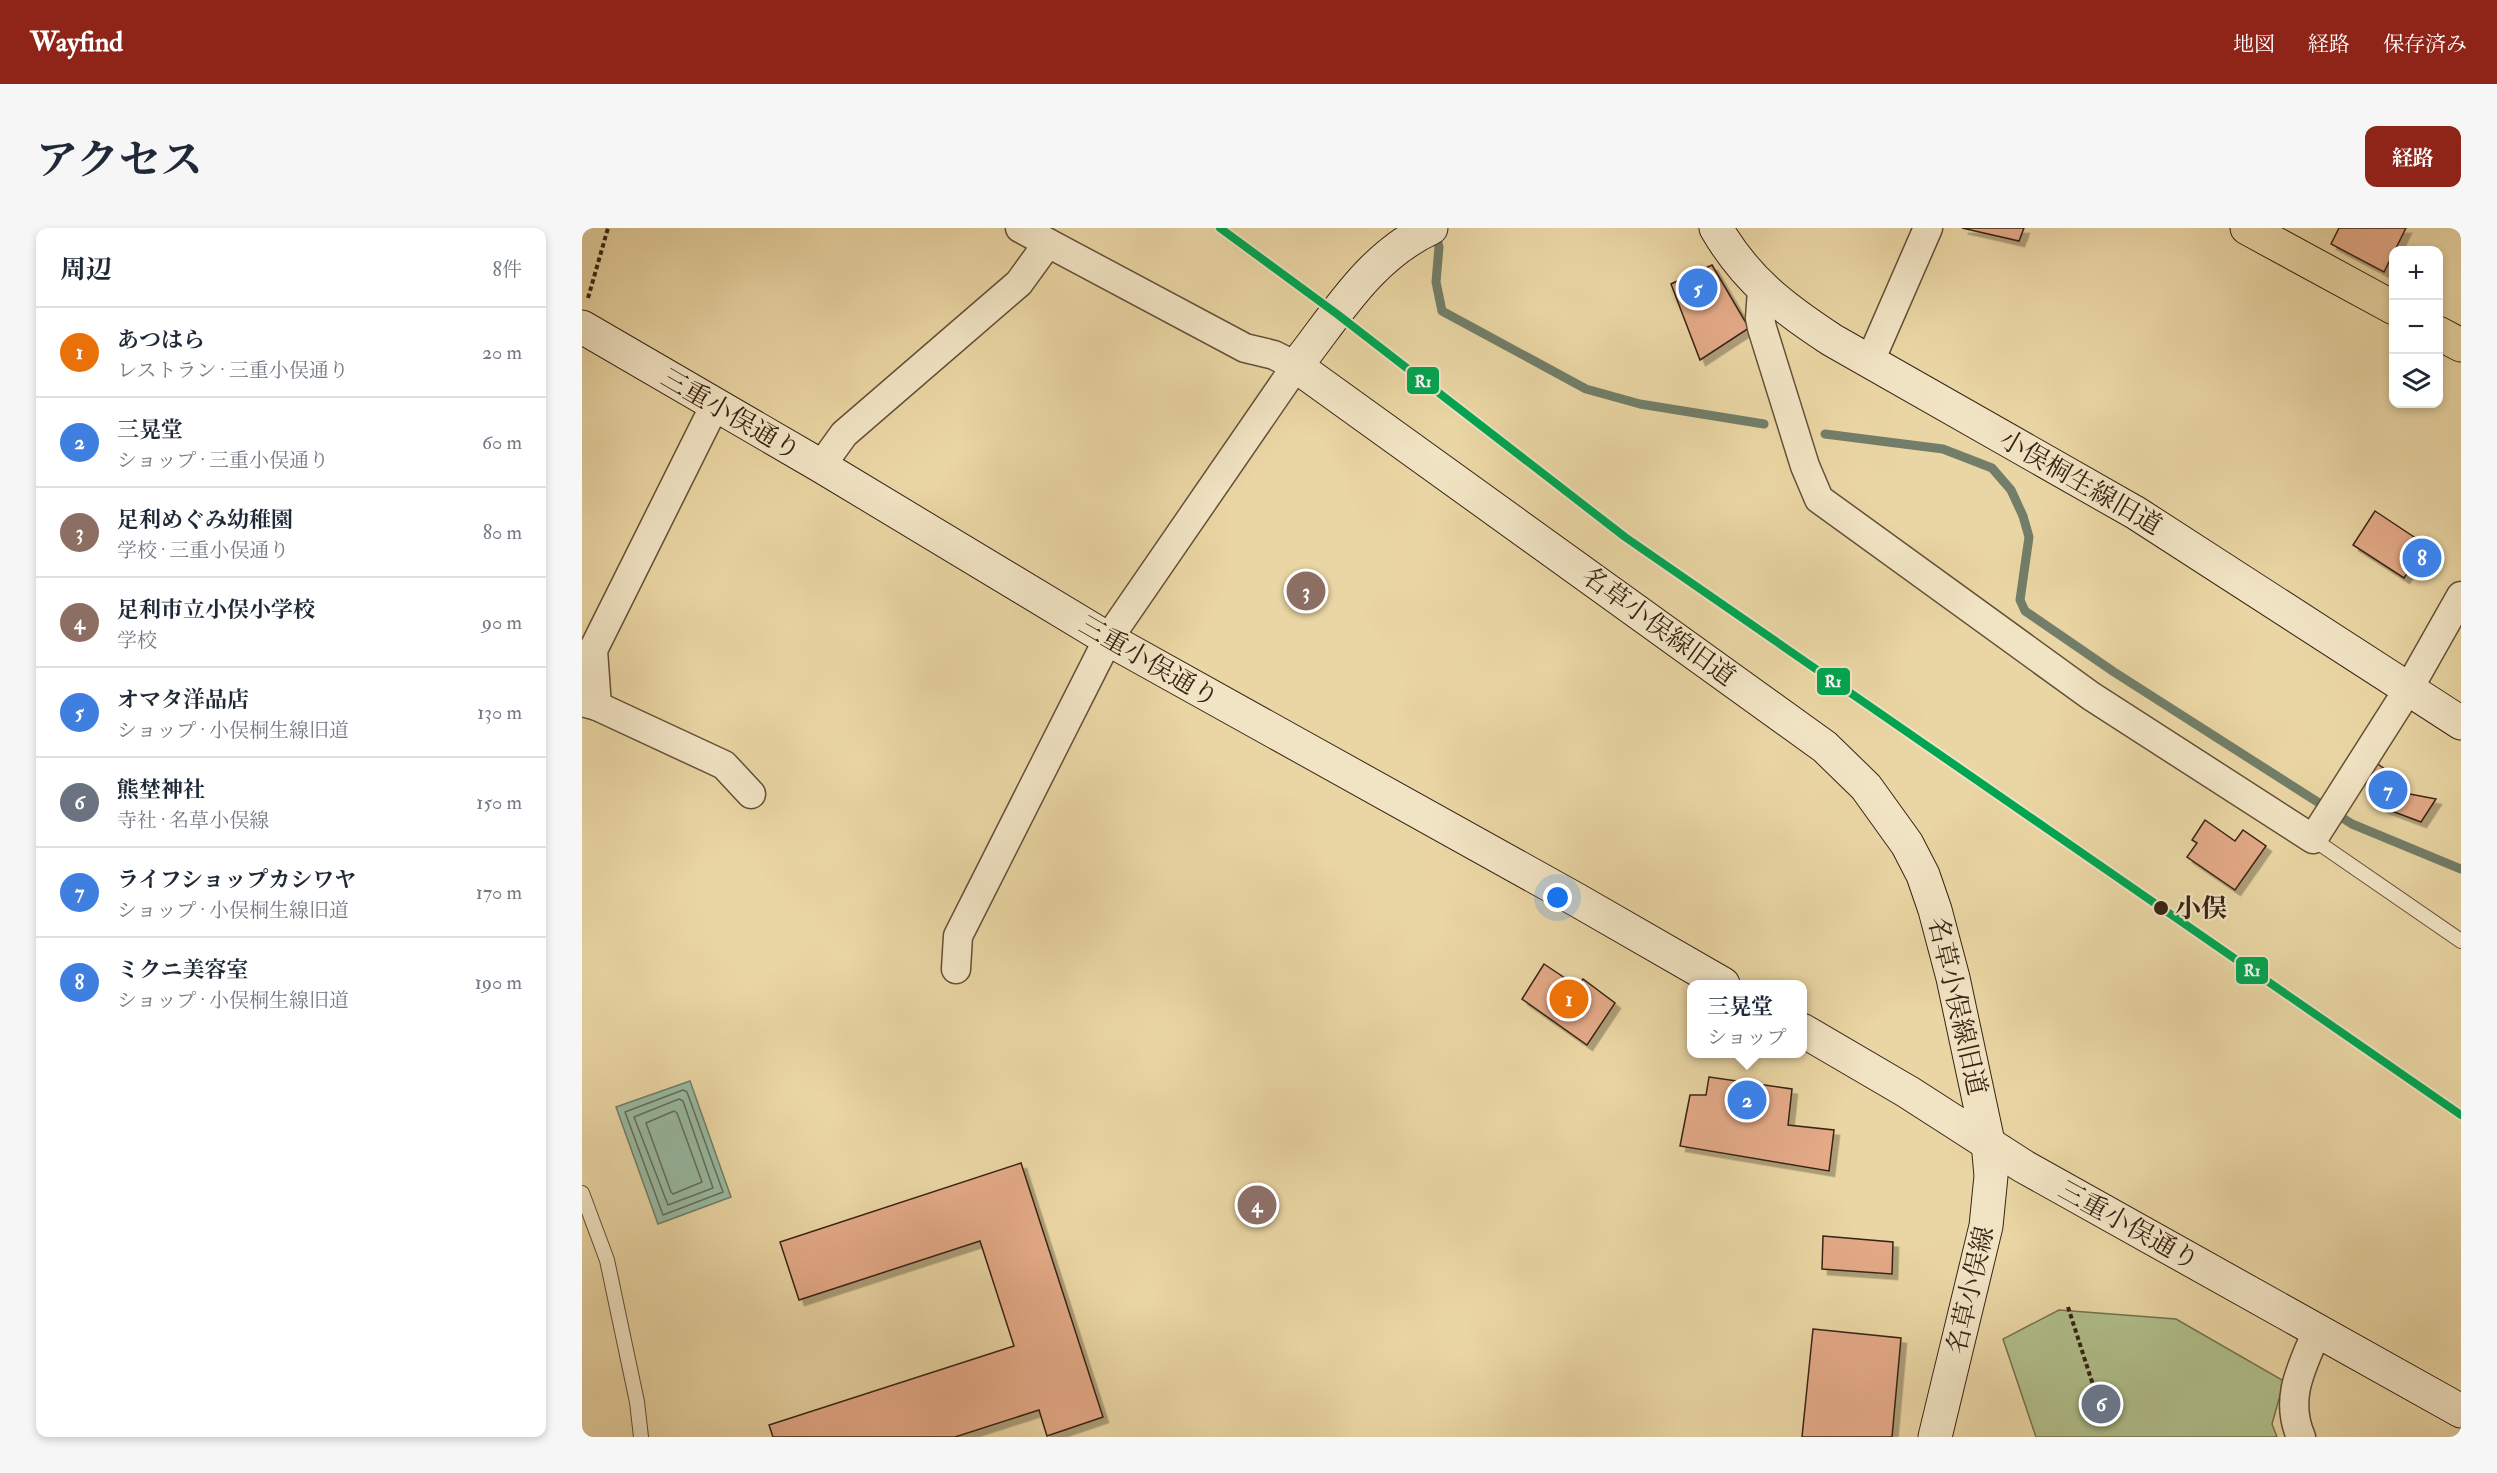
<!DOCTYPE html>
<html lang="ja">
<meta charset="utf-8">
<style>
:root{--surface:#fff;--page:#f6f6f7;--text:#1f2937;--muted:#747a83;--line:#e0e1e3;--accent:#8f2418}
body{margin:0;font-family:"IM FELL Double Pica","Noto Serif JP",serif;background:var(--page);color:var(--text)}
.controls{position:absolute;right:18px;top:18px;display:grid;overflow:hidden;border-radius:12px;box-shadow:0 3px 9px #0003}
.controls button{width:54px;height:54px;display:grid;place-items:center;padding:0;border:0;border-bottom:2px solid var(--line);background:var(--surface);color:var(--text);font:30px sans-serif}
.you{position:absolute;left:976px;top:670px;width:21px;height:21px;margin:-15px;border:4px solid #fff;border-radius:50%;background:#1a73e8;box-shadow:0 0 0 9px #1a73e833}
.badge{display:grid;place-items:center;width:39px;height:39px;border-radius:50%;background:var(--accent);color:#fff;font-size:20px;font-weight:700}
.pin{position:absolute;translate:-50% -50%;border:3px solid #fff;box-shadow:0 2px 6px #0006}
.popup{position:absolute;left:1105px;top:752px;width:120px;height:78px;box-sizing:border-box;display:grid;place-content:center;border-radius:12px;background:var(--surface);filter:drop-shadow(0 2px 4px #0005);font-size:20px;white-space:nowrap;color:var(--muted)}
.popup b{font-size:22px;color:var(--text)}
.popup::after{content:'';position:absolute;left:50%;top:100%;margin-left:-12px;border:12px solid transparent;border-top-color:var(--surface)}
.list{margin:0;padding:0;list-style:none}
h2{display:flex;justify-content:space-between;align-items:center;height:78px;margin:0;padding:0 24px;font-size:26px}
h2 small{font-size:20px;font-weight:400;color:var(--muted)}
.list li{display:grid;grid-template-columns:39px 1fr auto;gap:18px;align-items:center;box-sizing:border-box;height:90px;padding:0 24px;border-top:2px solid var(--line)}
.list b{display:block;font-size:22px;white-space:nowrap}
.list p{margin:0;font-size:20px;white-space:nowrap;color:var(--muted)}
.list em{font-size:20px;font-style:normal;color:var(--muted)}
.icon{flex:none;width:33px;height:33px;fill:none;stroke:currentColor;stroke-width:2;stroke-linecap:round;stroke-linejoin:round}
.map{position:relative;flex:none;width:1879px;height:1209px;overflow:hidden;border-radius:12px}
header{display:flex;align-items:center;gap:36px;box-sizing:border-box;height:84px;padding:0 30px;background:var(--accent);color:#fff}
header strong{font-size:28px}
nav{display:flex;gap:33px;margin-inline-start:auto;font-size:21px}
.intro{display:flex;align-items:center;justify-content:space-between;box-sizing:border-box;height:144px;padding:0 36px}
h1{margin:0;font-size:42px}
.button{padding:15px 27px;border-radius:12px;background:var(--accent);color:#fff;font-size:21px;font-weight:700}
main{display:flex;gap:36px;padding:0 36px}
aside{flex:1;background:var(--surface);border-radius:12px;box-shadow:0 3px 9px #0003}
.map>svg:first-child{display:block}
</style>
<header>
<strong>Wayfind</strong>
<nav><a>地図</a><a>経路</a><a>保存済み</a></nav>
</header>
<div class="intro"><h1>アクセス</h1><a class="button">経路</a></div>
<main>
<aside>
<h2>周辺<small>8件</small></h2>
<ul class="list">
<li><span class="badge" style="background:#e8710a">1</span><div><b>あつはら</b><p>レストラン · 三重小俣通り</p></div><em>20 m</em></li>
<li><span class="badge" style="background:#3f7fe0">2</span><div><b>三晃堂</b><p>ショップ · 三重小俣通り</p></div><em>60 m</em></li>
<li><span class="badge" style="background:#8d6e63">3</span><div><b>足利めぐみ幼稚園</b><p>学校 · 三重小俣通り</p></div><em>80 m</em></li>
<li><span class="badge" style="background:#8d6e63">4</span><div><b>足利市立小俣小学校</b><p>学校</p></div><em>90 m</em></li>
<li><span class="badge" style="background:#3f7fe0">5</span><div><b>オマタ洋品店</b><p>ショップ · 小俣桐生線旧道</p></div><em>130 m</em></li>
<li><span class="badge" style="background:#6b7280">6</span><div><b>熊埜神社</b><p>寺社 · 名草小俣線</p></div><em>150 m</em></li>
<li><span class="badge" style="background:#3f7fe0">7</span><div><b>ライフショップカシワヤ</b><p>ショップ · 小俣桐生線旧道</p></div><em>170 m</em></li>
<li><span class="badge" style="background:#3f7fe0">8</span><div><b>ミクニ美容室</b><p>ショップ · 小俣桐生線旧道</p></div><em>190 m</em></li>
</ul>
</aside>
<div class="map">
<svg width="1879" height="1209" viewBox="0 0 1879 1209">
<defs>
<filter id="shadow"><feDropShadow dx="5.5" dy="5.5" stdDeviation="0" flood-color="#0004"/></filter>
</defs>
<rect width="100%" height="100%" fill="#ead6a4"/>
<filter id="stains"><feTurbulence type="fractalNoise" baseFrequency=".00333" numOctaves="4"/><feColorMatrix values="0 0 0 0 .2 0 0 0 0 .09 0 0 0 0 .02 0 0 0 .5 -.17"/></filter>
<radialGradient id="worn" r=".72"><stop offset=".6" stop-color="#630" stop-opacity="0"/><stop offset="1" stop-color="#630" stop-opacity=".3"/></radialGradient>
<polygon fill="#b0bf8b" stroke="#74714f" stroke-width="1.5" points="1477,1082 1594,1091 1702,1153 1690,1196 1695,1209 1454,1209 1421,1111"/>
<polygon fill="#98baa2" stroke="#727e69" stroke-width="1.5" points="108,853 149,969 76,996 34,879"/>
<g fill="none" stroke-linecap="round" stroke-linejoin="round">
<g stroke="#686e5a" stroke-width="1.5">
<polygon points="101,862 105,864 141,964 81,987 43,884"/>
<polygon points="97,871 101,873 131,960 86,977 52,889"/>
<polygon points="92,883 95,885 120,954 91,966 89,964 64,895"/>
</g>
<g stroke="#727e69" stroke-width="9">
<polyline points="853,4 857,19 854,54 860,83 1004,161 1058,176 1182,196"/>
<polyline points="1243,206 1361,221 1410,240 1429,262 1441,288 1447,309 1438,372 1443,383 1532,444 1770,596 1879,641"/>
</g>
</g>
<g fill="#e4aa88" stroke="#382313" stroke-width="1.5" filter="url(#shadow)">
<polygon points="1380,0 1442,0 1437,13"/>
<polygon points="1757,0 1824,0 1802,44 1749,16"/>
<polygon points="1130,37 1167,100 1118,132 1089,56"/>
<polygon points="1793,283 1844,317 1822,350 1771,317"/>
<polygon points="1793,534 1814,549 1807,562 1781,553"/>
<polygon points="1807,562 1854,571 1839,594 1799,579"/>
<polygon points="1623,592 1653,613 1661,602 1684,618 1653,662 1605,629 1615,615 1610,612"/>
<polygon points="962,736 995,758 1001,751 1033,775 1005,817 940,771"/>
<polygon points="1127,849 1210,861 1206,897 1252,902 1247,943 1098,918 1108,867 1124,867"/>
<polygon points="439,935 521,1189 465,1208 457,1182 373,1209 191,1209 187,1197 432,1118 398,1013 217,1072 198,1014"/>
<polygon points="1241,1008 1311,1014 1310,1046 1240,1041"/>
<polygon points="1231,1101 1319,1110 1310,1209 1220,1209"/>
</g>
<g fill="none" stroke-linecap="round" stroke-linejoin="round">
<g stroke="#645037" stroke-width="16">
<g id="lane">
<polyline points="1731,611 1879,713"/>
<polyline points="0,965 25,1032 55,1174 59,1209"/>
</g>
</g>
<g stroke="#645037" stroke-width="31">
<g id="street">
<polyline points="1180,62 1178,90 1180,100 1223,238 1237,271 1509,468 1731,611 1827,460 1879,368"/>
<polyline points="1288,133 1346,0"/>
<polyline points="239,238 262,206 437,55 466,15"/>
<polyline points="0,474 15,478 11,422 133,177"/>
<polyline points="15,478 142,537 169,566"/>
<polyline points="374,741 376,708 526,411 714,138 692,127 663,120 438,0"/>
<path d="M1719,1209c-17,-39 1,-70 16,-106"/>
</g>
</g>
<g stroke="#382313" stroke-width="35">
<g id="secondary">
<path d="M849,0c-62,29 -94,86 -135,138l529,381 41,40 41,57 16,31 12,35 18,68 35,164 3,34 -5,50 -51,211"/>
<path d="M1134,0c30,52 67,80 116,112l304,173 325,210"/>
<polyline points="0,99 239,238 526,411 995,672 1141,756"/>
<polyline points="1220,802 1326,864 1441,938 1879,1183"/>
</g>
</g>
<g stroke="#382313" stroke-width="35">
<g id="primary">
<polyline points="1665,0 1812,80"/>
<polyline points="1856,105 1879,117"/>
</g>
</g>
<g stroke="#382313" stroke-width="4" stroke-dasharray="4.5 3" stroke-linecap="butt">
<polyline points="6,70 26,0"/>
<polyline points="1486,1079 1511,1157"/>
</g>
<use href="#lane" stroke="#f1e4c4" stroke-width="14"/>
<use href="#street" stroke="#f1e4c4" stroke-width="28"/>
<use href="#secondary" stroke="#f1e4c4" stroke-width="33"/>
<use href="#primary" stroke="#ead6a4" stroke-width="33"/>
<g stroke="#f1e4c4" stroke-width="12">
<polyline id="rail-1" points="638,0 755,86 1043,309 1879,887"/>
</g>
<use href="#rail-1" stroke="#00a651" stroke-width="8"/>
</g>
<circle fill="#382313" stroke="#f1e4c4" stroke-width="2" cx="1579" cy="680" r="8"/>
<g text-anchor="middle" stroke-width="4.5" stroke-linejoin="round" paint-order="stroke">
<g font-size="26" fill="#382313" stroke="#f1e4c4">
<text transform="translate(149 186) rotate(30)" y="9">三重小俣通り</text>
<text transform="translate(1499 254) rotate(30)" y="9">小俣桐生線旧道</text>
<text transform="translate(1077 398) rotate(36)" y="9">名草小俣線旧道</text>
<text transform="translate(567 433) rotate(30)" y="9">三重小俣通り</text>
<text transform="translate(1376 778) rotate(77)" y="9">名草小俣線旧道</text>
<text transform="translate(1547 997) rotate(29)" y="9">三重小俣通り</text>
<text transform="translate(1388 1062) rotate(-77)" y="9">名草小俣線</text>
</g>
<g font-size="26" font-weight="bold" fill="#382313" stroke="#f1e4c4" text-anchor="start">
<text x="1593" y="689">小俣</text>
</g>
</g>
<g stroke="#f1e4c4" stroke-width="2">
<rect x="824" y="138" width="34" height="29" rx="6" fill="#00a651"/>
<rect x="1234" y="439" width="35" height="29" rx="6" fill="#00a651"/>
<rect x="1653" y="728" width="34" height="29" rx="6" fill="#00a651"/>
</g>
<g font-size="16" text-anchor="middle" font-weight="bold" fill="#fff">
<text x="841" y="159">R1</text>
<text x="1251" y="459">R1</text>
<text x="1670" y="748">R1</text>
</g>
<rect width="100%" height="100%" filter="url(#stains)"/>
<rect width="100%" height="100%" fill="url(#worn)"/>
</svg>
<div class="controls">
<button>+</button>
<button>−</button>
<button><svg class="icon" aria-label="layers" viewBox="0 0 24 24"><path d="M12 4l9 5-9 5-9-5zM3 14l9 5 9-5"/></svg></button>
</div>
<div class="you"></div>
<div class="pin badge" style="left:987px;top:771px;background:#e8710a">1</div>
<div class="pin badge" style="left:1165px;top:872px;background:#3f7fe0">2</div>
<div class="popup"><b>三晃堂</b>ショップ</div>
<div class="pin badge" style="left:724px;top:363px;background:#8d6e63">3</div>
<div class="pin badge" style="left:675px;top:977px;background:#8d6e63">4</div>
<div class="pin badge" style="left:1116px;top:60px;background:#3f7fe0">5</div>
<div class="pin badge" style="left:1519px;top:1176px;background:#6b7280">6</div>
<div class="pin badge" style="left:1806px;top:562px;background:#3f7fe0">7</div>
<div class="pin badge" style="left:1840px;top:330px;background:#3f7fe0">8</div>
</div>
</main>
